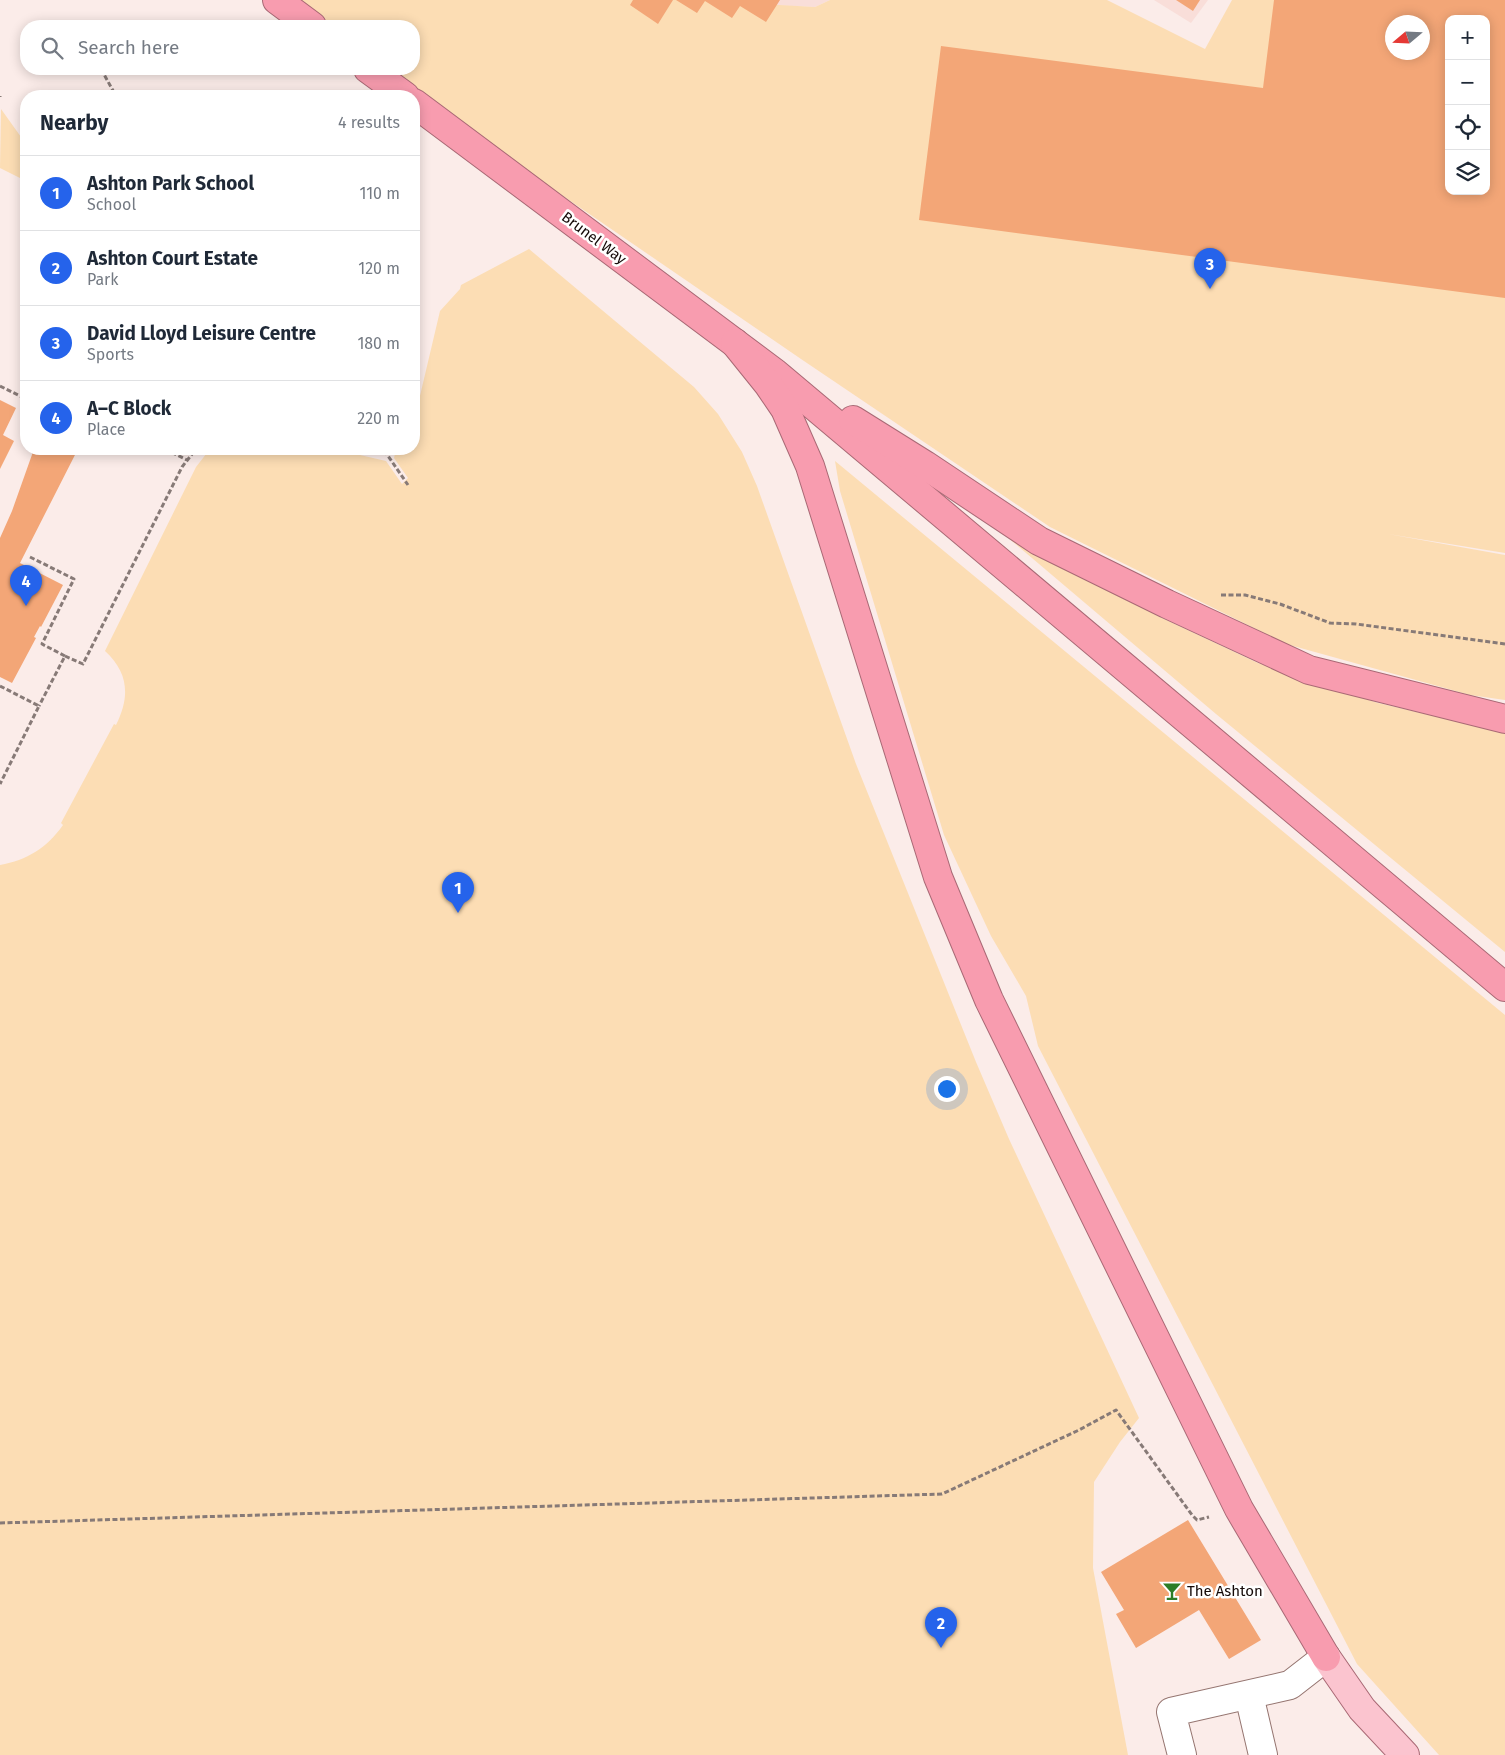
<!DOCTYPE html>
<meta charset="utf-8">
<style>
:root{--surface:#fff;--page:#f6f6f7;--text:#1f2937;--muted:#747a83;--line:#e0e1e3;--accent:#2563eb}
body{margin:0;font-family:"Fira Sans",sans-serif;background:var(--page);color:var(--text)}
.controls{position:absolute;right:15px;top:15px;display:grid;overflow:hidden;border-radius:10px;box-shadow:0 2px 12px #0003}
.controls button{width:45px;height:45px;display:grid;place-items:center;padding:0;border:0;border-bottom:1px solid var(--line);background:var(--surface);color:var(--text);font:25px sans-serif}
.compass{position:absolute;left:1385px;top:15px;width:45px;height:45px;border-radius:50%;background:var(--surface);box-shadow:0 2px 12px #0003;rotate:251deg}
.you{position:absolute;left:946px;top:1088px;width:18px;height:18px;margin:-12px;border:4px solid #fff;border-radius:50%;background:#1a73e8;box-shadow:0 0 0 8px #1a73e833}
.badge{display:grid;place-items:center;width:32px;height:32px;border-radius:50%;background:var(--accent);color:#fff;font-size:16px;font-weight:700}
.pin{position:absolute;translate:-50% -41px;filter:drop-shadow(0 1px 2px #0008)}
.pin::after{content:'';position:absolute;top:26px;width:18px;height:15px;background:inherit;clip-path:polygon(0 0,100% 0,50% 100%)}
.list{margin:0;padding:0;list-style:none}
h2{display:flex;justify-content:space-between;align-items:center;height:65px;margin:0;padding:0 20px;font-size:21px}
h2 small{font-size:16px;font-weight:400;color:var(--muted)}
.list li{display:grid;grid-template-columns:32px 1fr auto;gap:15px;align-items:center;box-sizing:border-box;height:75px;padding:0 20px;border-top:1px solid var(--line)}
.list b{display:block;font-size:19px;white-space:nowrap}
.list p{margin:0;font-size:16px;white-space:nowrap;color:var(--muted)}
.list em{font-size:16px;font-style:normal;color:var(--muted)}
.icon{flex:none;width:28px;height:28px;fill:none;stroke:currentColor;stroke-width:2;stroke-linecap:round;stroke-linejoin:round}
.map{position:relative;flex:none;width:1505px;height:1755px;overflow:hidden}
.search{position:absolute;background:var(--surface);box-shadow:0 2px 12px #0003;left:20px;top:20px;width:400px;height:55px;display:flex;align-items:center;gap:12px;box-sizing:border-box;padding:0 18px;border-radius:20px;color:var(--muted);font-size:19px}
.panel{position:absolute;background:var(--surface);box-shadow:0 2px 12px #0003;left:20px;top:90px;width:400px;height:365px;border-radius:20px}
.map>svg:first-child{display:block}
</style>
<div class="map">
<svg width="1505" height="1755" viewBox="0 0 1505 1755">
<rect width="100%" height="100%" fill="#fbece9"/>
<g fill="#f9ded9">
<polygon points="646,0 830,0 815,7"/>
<polygon points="1154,0 1208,0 1191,23"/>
</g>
<g fill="#fcddb4" fill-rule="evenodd">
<path d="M294,0h394l127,7 15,-7h277l98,49 27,-49h273v553l-117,-19 117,21v145l-35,-5 -184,-51 -236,-117 -249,-168 -254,-174 -160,-116h27v-43h-86zM1449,19h37v172h-37zM1392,22h30v30h-30z"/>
<polygon points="1,109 26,144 26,181 0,168"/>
<path d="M529,249l165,138 24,27 24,38 15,34 99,278 120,298 33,77 130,279 -19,24 -26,40 -1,86 35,187h-1128v-890c27,-5 47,-17 63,-40l-2,-2 53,-99 2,1c14,-28 13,-52 -11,-74l91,-184 14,-18h124l52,12 16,23 6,-6 -14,-20 2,-9h18v-50l5,1 21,-89 20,-22 1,-4z"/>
<polygon points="835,461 1505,1015 1505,1755 1439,1755 1357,1664 1038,1046 1026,996 991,936 944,835 840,491"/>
<polygon points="973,508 1063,563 1160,617 1258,663 1378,703 1473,725 1505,729 1505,952 1216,714"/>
</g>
<g fill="#f3a677" fill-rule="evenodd">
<polygon points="633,0 673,0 658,24 630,5"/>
<polygon points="676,0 780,0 766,22 740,6 732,18 705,1 697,13"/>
<polygon points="1176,0 1200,0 1193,11"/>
<path d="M1274,0h231v298l-586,-78 22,-174 322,42zM1449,19h37v172h-37zM1392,22h30v30h-30z"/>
<polygon points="0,400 16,408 3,435 14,441 0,469"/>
<polygon points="34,449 78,449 20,563 63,585 41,627 40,626 34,637 36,638 12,683 0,677 0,538 12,511"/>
<polygon points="1188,1520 1261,1640 1229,1659 1199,1610 1136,1648 1116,1614 1124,1610 1101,1572"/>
</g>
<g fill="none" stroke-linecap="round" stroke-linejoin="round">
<g stroke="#957570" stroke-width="30">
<g id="minor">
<polyline points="1249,1695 1263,1755"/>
<polyline points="1182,1755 1171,1712 1290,1685 1326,1657"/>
</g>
</g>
<g stroke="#a96975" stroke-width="30">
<polyline id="major" points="1326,1657 1362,1709 1405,1755"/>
</g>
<g stroke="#a96975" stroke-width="30">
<g id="highway">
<polyline points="277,0 312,26"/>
<polyline points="368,69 405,96"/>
<polyline points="414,103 775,373 1505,987"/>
<polyline points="735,343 768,384 785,409 810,466 938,877 989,1000 1239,1509 1326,1657"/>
<polyline points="853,420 925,465 1039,541 1167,604 1309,670 1505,719"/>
</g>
</g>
<g stroke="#877a77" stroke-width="3" stroke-dasharray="5 2.5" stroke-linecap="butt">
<polyline points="101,69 116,96"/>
<polyline points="0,97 0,96"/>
<polyline points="0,386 22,397 26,396"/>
<polyline points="24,442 26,434"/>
<polyline points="165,449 187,460"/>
<polyline points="377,449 384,450 408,485"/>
<polyline points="30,557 74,579 42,644 65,656 39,706"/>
<polyline points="1221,595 1245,595 1280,604 1330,623 1356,624 1505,644"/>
<polyline points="65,656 83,664 182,467 196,449"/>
<polyline points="0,686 39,706 0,784"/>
<polyline points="0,1523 942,1494 1079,1430 1116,1410 1192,1515 1197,1520 1209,1517"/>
</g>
<use href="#minor" stroke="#fff" stroke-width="28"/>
<use href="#major" stroke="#fbc4cf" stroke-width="28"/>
<use href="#highway" stroke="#f89caf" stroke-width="28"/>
</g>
<defs>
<g id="bar-bare" transform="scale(1.5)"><path d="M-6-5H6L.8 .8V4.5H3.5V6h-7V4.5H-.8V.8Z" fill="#2d7d27" stroke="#fff" stroke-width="2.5" paint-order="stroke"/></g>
</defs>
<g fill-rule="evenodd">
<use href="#bar-bare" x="1172" y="1591"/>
</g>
<g text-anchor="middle" stroke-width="5" stroke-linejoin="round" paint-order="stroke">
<g font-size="15" fill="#150a08" stroke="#fff">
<text transform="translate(594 238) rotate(37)" y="5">Brunel Way</text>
</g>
<g font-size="15" fill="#150a08" stroke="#fff" text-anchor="start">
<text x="1187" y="1596">The Ashton</text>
</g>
</g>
</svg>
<div class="controls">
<button>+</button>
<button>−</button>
<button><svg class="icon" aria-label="locate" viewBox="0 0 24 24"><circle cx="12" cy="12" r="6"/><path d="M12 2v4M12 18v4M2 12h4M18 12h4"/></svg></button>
<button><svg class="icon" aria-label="layers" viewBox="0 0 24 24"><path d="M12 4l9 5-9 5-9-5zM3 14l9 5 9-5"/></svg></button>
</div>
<svg class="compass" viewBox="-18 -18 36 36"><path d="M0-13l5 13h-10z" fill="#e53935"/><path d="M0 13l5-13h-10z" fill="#747a83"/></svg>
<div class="you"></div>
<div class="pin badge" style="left:458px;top:913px">1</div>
<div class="pin badge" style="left:941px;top:1648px">2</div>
<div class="pin badge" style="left:1210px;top:289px">3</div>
<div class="pin badge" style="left:26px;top:606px">4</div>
<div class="search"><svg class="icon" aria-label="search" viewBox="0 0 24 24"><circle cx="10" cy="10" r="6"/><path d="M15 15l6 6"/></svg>Search here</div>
<section class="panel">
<h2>Nearby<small>4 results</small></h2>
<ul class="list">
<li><span class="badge">1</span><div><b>Ashton Park School</b><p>School</p></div><em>110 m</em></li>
<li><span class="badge">2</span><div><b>Ashton Court Estate</b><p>Park</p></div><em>120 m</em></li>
<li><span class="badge">3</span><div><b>David Lloyd Leisure Centre</b><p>Sports</p></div><em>180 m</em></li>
<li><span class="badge">4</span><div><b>A–C Block</b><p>Place</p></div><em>220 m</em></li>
</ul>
</section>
</div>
